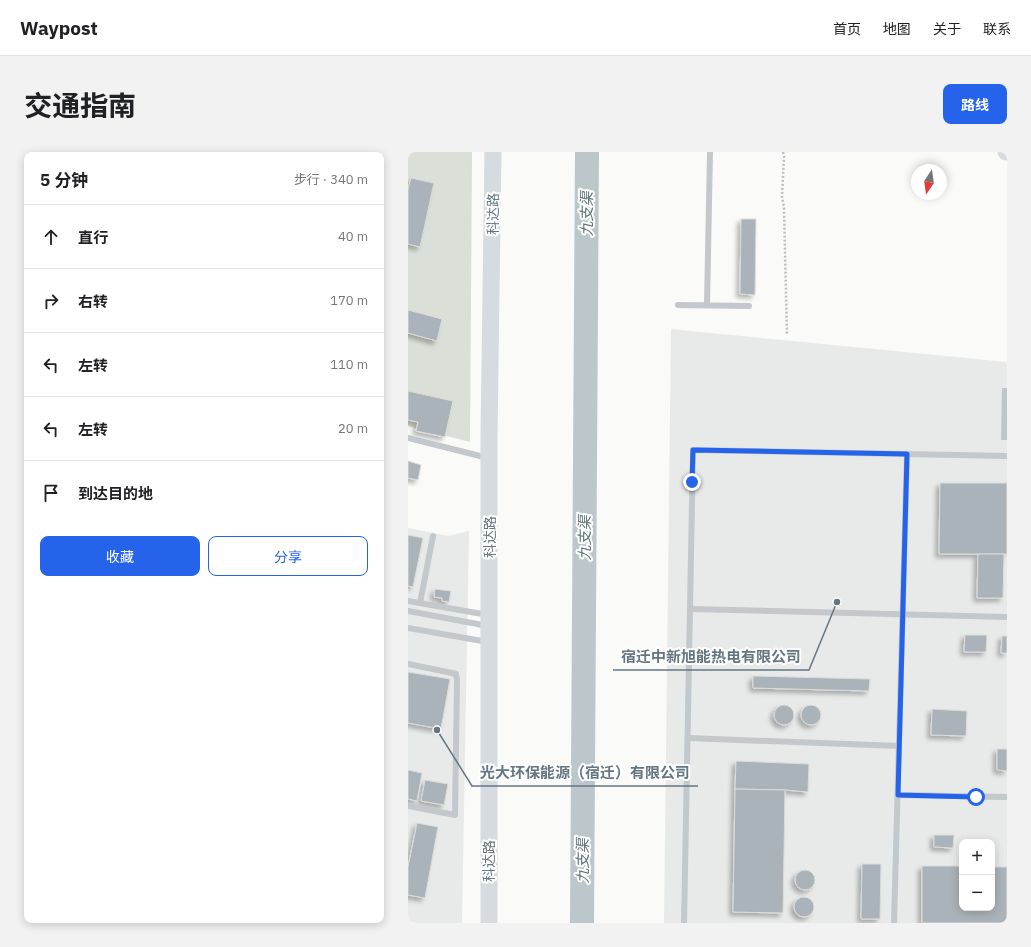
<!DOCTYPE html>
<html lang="zh">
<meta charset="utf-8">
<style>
:root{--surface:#fff;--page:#f2f2f2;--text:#202124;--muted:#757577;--line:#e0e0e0;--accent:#2563eb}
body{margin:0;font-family:"IBM Plex Sans","Noto Sans SC",sans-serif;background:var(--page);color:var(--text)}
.controls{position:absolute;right:12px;bottom:12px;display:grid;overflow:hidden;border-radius:8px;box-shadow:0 2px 10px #0003}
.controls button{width:36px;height:36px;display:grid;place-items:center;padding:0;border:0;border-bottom:1px solid var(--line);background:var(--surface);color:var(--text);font:20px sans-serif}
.compass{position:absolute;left:503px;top:12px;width:36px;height:36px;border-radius:50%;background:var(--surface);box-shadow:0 2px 10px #0003;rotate:193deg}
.stop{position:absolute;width:12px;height:12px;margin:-9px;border:3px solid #2563eb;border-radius:50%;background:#fff}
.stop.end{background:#2563eb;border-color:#fff;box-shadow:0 1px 4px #0008}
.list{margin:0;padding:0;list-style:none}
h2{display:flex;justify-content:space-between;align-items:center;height:52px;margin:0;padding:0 16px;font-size:17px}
h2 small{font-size:13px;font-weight:400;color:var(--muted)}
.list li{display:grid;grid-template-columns:26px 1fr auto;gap:12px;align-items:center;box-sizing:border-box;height:64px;padding:0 16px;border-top:1px solid var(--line)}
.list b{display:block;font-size:15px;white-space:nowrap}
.list em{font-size:13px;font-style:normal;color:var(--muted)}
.actions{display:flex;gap:8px;padding:12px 16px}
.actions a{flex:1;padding:9px 0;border:1px solid var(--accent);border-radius:8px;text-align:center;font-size:14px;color:var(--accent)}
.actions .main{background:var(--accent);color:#fff}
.icon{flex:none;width:22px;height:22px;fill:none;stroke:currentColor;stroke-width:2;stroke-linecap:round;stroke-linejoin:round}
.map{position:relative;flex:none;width:599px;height:771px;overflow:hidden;border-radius:8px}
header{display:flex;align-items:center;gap:24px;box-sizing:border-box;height:56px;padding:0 20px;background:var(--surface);border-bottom:1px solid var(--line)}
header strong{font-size:19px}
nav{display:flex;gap:22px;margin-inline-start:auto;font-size:14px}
.intro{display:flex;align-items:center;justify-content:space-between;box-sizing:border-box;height:96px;padding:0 24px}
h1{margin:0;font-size:28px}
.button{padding:10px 18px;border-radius:8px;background:var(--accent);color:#fff;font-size:14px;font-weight:700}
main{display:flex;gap:24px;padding:0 24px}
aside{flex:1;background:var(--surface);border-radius:8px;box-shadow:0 2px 10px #0003}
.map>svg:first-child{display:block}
</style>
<header>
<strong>Waypost</strong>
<nav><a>首页</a><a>地图</a><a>关于</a><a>联系</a></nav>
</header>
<div class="intro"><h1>交通指南</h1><a class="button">路线</a></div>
<main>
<aside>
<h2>5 分钟<small>步行 · 340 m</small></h2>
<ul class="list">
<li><svg class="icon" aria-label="ahead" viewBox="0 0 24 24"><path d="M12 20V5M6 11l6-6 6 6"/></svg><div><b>直行</b></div><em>40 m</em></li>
<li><svg class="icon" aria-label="right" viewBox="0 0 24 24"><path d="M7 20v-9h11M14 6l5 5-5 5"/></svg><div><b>右转</b></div><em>170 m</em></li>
<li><svg class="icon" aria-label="left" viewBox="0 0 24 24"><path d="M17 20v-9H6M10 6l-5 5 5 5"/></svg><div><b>左转</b></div><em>110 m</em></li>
<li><svg class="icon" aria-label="left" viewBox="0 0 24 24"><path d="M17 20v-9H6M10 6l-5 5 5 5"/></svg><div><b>左转</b></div><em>20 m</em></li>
<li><svg class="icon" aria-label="arrive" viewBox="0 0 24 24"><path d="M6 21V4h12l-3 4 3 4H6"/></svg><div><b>到达目的地</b></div></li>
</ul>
<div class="actions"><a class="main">收藏</a><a>分享</a></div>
</aside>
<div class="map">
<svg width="599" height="771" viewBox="0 0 599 771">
<defs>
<filter id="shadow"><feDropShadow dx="-3.5" dy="3.5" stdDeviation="2" flood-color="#0004"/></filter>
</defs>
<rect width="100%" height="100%" fill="#fafaf8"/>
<g fill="#e8e9e9" fill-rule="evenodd">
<path d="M263,177l336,33v561h-343zM554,690h30v66h-30z"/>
<polygon points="0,376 40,384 61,379 54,771 0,771"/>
</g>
<polygon fill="#dadfd7" points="0,0 64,0 62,290 0,274"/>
<polygon fill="#bbc7cb" points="594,236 599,236 599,288 593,288"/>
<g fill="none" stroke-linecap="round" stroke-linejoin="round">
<polyline stroke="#bbc7cb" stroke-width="24" points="174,771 179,0"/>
</g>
<g fill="#aab3b9" stroke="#dcdcda" filter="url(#shadow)">
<polygon points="3,26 26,31 12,95 0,92 0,37"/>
<polygon points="333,67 348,67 347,143 332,142"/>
<polygon points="0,158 34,167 29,189 0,181"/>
<polygon points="0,239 45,249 37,285 8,279 10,270 0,268"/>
<polygon points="0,309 13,313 10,328 0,326"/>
<polygon points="532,331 599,331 599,402 531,402"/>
<polygon points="0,383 15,386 5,435 0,434"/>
<polygon points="570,402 596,402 595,446 569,446"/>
<polygon points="27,437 43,439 41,450 34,449 34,446 26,445"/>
<polygon points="557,483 579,483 578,500 556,500"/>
<polygon points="594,484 599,484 599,501 593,501"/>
<polygon points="0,520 42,527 33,577 0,571"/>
<polygon points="345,524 462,527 461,539 345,536"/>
<circle cx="376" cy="563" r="10"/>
<circle cx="403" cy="563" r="10"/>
<polygon points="524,557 559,559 558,584 523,583"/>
<polygon points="589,597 599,597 599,619 589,618"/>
<polygon points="328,609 401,612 400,640 377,638 327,637"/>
<polygon points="0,618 14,621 9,649 0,647"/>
<polygon points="17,628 40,632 36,653 13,649"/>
<polygon points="327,637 377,638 375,761 325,760"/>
<polygon points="9,671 30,675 17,746 0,743 0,715"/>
<polygon points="526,683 546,683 545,696 526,695"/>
<polygon points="454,712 473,712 472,767 453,767"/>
<polygon points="514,714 554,714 554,756 584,756 584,715 599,715 599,771 514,771"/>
<circle cx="397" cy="728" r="10"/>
<circle cx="396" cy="755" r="10"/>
</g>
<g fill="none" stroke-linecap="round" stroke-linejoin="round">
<polyline stroke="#bbbfc2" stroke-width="2.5" stroke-dasharray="2 2" stroke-linecap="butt" points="375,0 376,4 374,44 376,56 379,183"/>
<g stroke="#c3c8cc" stroke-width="6">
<polyline points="270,153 341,154"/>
<polyline points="299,153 302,0"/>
<polyline points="0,286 80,306"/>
<polyline points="0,449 80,463"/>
<polyline points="12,451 25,384"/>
<polyline points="282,457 599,465"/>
<polyline points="0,459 80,474"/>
<polyline points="0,476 80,490"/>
<polyline points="0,512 44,521 48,522 49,528 47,663 0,654"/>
<polyline points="280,586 491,594"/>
<polyline points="490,643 599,645"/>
<polyline points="276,771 285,298 599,304"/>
<polyline points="486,771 499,302"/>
</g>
<g stroke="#d6dbdf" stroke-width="17">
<polyline points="598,0 599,0"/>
<polyline points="81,771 81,283 85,0"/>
</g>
</g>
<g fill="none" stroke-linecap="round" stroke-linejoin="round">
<polyline stroke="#2563eb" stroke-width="5" points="284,330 285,298 499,302 490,643 568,645"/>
</g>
<g text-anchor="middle" stroke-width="4" stroke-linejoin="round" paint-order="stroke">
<g font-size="14" fill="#657683" stroke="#fff">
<text transform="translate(85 62) rotate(-89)" y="5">科达路</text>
<text transform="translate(82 385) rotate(-90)" y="5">科达路</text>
<text transform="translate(81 709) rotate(-90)" y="5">科达路</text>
</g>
<g font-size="15" font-style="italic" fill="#60757c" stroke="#fff">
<text transform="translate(179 62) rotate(-90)" y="5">九支渠</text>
<text transform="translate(177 386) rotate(-90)" y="5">九支渠</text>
<text transform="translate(175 709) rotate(-90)" y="5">九支渠</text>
</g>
</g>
<path fill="none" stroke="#657683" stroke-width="1.5" d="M429 450L401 518H205M29 578L64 634H290"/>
<g fill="#657683" stroke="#fff" stroke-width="1.5">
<circle cx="429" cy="450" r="4"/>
<circle cx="29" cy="578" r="4"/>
</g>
<g font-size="15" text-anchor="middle" font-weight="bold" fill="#657683" stroke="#fff" stroke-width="4" stroke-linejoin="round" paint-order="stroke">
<text x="303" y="510">宿迁中新旭能热电有限公司</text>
<text x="177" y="626">光大环保能源（宿迁）有限公司</text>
</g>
</svg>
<div class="controls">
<button>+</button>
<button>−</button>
</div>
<svg class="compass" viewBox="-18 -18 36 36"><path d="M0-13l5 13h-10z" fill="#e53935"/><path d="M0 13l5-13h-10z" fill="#757577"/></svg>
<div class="stop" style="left:568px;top:645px"></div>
<div class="stop end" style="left:284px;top:330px"></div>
</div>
</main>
